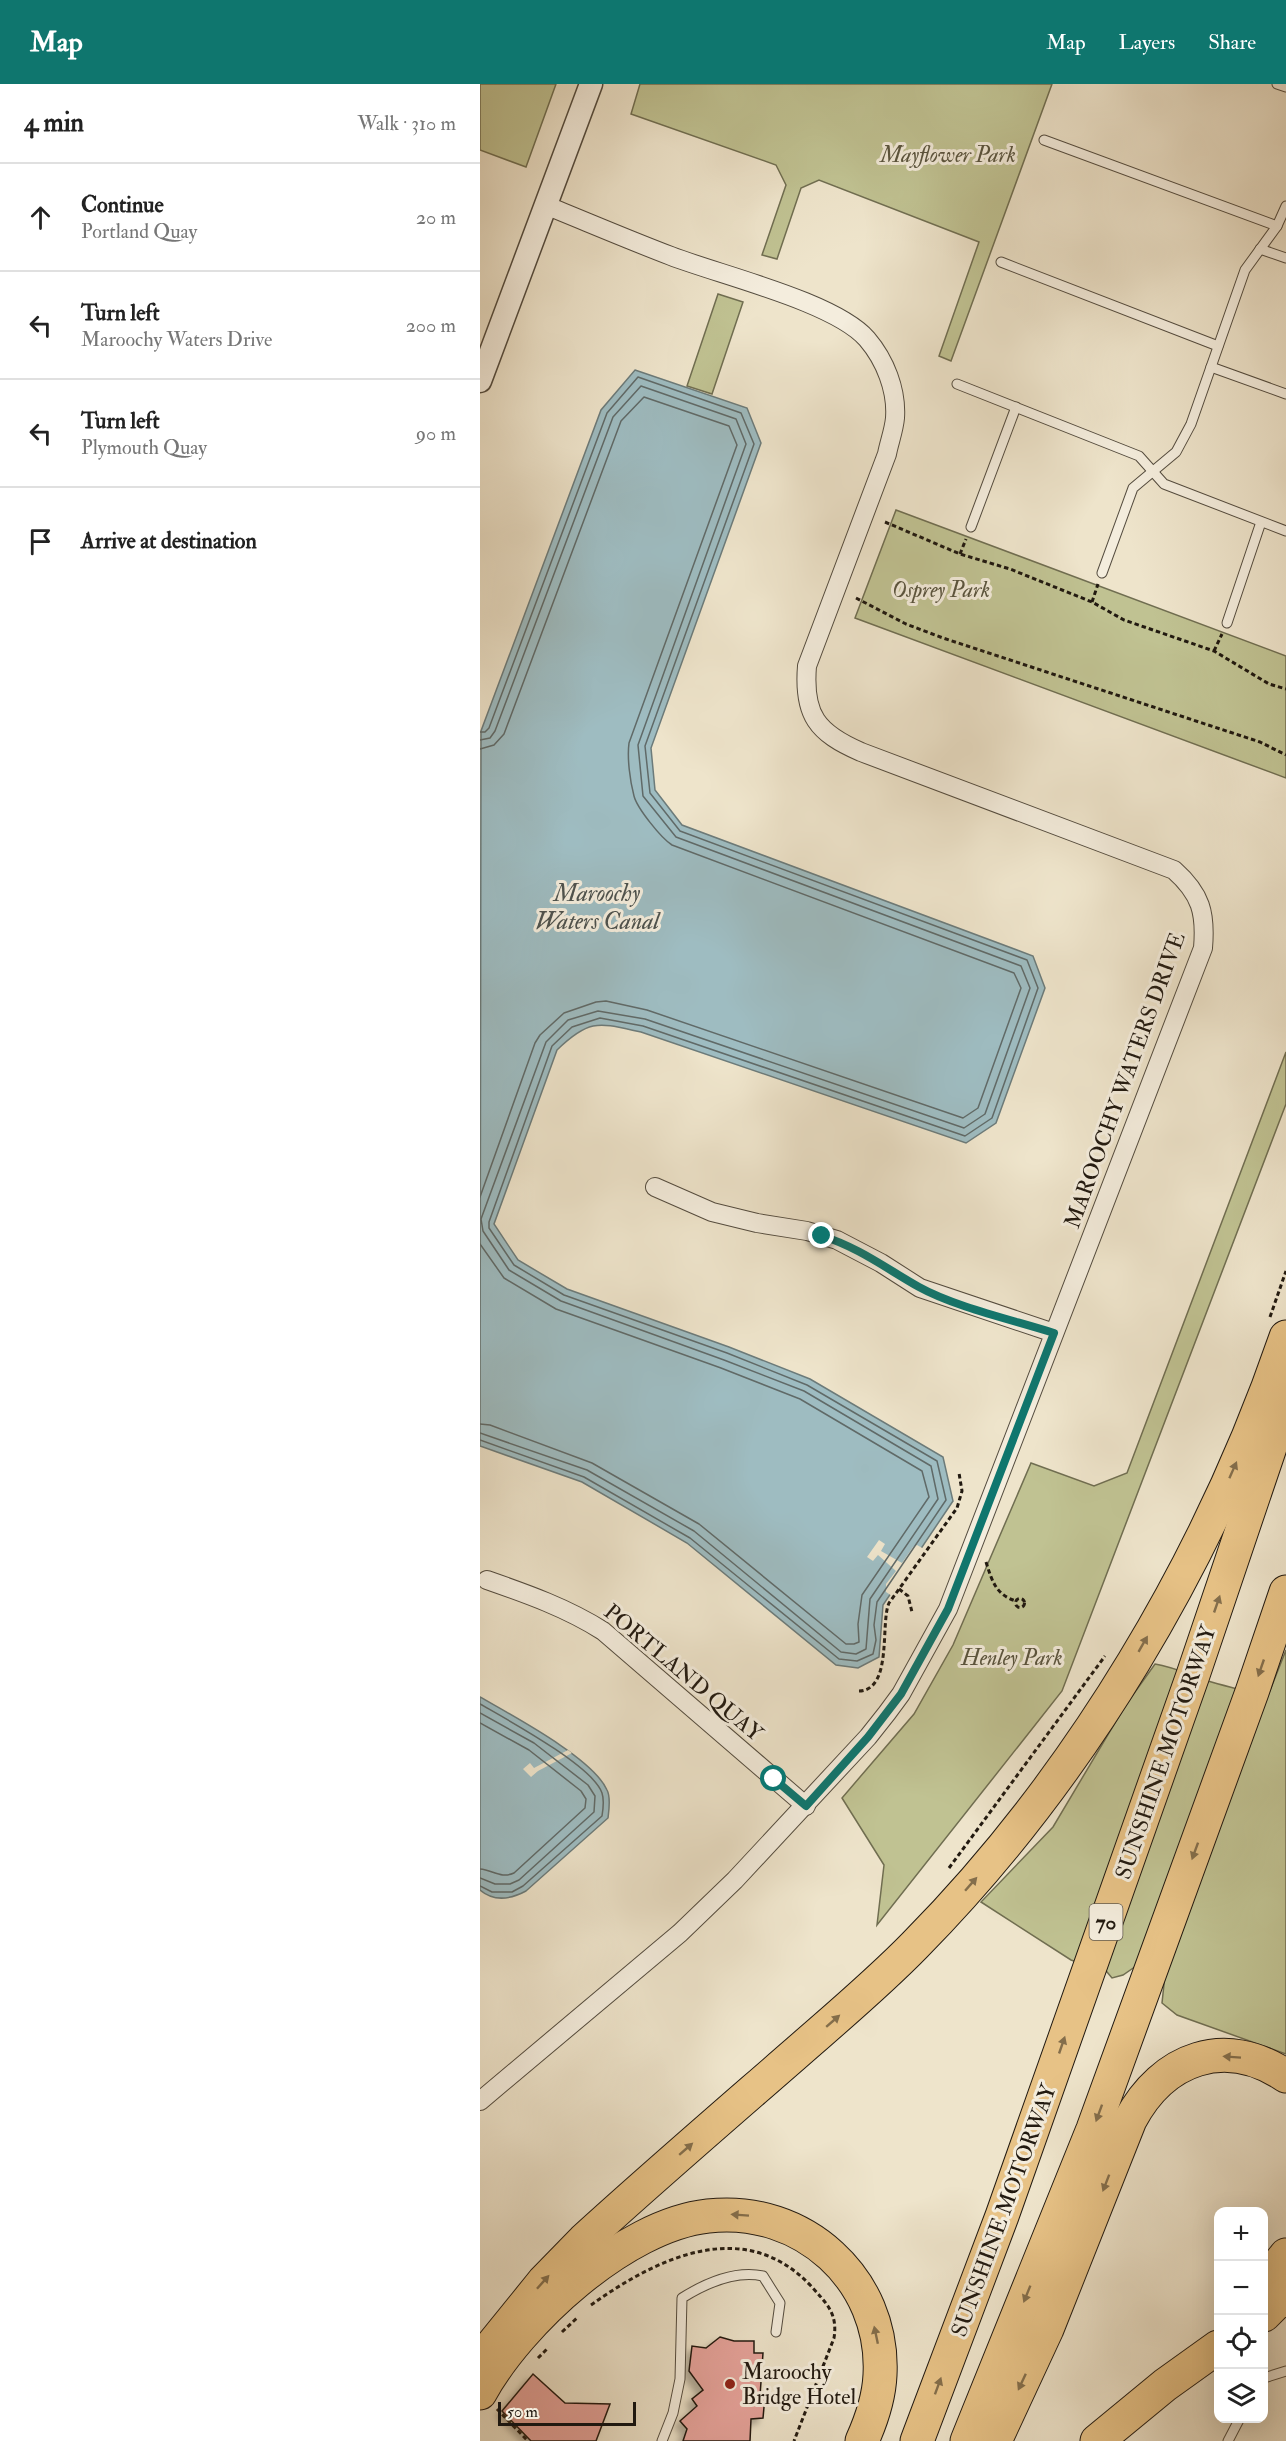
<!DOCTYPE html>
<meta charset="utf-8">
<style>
:root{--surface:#fff;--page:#f6f6f6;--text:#222;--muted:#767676;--line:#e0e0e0;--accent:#0f766e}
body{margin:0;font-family:"IM FELL Double Pica",serif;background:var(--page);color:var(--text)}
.controls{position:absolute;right:18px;bottom:18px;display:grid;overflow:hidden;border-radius:12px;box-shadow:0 6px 24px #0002}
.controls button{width:54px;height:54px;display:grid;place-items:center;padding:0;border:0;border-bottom:2px solid var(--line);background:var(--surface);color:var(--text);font:30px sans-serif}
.scale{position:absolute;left:18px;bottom:15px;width:138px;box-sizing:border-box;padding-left:6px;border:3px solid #211910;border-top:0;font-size:16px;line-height:21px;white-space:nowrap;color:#211910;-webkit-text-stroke:4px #f4eddd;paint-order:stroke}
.stop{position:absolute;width:18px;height:18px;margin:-14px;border:4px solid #0f766e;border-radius:50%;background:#fff}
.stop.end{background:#0f766e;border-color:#fff;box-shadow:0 2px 6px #0008}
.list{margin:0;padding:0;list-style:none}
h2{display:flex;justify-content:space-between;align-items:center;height:78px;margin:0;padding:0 24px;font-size:26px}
h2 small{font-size:20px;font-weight:400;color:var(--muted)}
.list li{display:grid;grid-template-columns:39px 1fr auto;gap:18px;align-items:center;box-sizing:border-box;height:108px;padding:0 24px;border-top:2px solid var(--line)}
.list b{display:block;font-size:22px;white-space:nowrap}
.list p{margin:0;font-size:20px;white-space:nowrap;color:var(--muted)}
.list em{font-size:20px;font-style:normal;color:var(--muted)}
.icon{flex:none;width:33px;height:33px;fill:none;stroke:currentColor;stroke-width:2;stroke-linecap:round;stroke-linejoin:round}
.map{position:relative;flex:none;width:806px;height:2357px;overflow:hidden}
header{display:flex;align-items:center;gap:36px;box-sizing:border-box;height:84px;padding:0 30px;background:var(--accent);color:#fff}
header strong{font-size:28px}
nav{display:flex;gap:33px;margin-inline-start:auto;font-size:21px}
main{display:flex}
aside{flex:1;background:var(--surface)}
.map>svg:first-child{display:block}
</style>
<header>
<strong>Map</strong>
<nav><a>Map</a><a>Layers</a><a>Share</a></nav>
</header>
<main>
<aside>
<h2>4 min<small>Walk · 310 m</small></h2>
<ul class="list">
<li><svg class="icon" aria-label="ahead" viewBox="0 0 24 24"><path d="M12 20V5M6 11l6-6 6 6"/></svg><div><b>Continue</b><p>Portland Quay</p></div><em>20 m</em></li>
<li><svg class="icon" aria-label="left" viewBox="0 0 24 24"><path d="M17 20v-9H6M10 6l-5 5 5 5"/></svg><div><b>Turn left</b><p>Maroochy Waters Drive</p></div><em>200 m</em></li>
<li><svg class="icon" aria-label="left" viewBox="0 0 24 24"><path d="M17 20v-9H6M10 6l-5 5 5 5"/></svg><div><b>Turn left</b><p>Plymouth Quay</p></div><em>90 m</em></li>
<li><svg class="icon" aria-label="arrive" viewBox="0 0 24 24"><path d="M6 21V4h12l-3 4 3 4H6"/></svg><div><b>Arrive at destination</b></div></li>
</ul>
</aside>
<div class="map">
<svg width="806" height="2357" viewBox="0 0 806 2357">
<defs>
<filter id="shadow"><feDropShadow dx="-5.5" dy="5.5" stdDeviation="3" flood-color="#0004"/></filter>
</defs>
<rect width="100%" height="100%" fill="#eee4cb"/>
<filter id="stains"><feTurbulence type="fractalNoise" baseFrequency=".00333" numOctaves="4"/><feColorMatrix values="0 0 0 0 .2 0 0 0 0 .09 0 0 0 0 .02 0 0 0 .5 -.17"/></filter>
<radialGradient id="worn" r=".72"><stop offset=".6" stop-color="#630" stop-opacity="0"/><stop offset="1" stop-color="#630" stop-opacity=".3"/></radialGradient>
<g fill="#c0c292" stroke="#706e51" stroke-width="1.5">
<polygon points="0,0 76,0 46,83 0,66"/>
<polygon points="160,0 572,0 471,277 459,272 499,158 339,96 321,104 297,175 282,171 306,101 296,81 151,30"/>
<polygon points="238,210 263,218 232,310 207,302"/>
<polygon points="416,426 806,572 806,694 375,534"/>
<polygon points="806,968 806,1020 582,1607 397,1841 404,1781 362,1714 434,1630 473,1561 551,1379 614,1402 647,1389"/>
<path d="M806,1566v404l-109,-39 -15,-12 3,-28 -26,-11 -16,11 -11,3 -5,-6 -36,-12 -90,-58 72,-75 72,-121 30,-42c19,3 35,11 53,17 20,6 40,10 59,17z"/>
</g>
<g fill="#9ebcc1" stroke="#6c7b7a" stroke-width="1.5">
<path d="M155,286l112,38 14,35 -110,305 4,42 27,35 351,131 12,32 -49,135 -30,20 -325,-111c-42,-9 -51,-14 -84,18l-63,174 24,36 49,29 162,58 81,32 133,78 10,44 -70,104 -4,52 -21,11 -22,-3 -149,-122 -105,-61 -102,-36 1,-715 120,-321z"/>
<path d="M0,1613c31,18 113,61 127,93 4,7 2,20 1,28l-82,73c-15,8 -32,11 -46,-1z"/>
</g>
<g fill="#eee4cb">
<polygon points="399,1456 405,1460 401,1467 422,1479 433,1463 437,1461 444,1465 412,1512 406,1508 406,1500 416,1487 398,1471 393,1477 387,1473"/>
<polygon points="88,1666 92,1669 58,1687 51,1693 43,1685 50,1679 54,1684"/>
</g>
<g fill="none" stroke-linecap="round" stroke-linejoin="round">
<g stroke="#606a68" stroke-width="1.5">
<polyline points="0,648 5,648 9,644 127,329 158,293 261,329 274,360 165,662 170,709 200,747 547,876 558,904 512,1034 485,1052 163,942 120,934 92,943 72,962 9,1138 9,1144 34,1181 84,1211 247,1269 327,1301 457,1377 466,1416 397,1518 394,1541 396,1556 393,1570 377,1577 359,1575 210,1454 104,1393 0,1356"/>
<polyline points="0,656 10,654 15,647 133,333 161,302 256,335 266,360 158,661 163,712 196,753 541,882 550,904 505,1030 484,1044 165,935 118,927 88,936 66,958 1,1135 3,1147 29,1186 81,1217 244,1276 324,1307 451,1382 458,1415 390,1515 386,1565 376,1570 361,1568 214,1447 107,1386 0,1349"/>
<path d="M0,665l14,-4 10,-11 117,-313 23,-24 85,29 8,19 -108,298c-2,15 1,38 5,53 3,12 27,42 38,49l342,128 7,15 -43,120 -15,10 -316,-108 -41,-9 -10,1 -32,11 -24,22 -5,8 -55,154"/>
<polyline points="0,1160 24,1194 76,1225 241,1284 320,1315 442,1387 449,1413 382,1511 378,1540 379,1558 374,1560 366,1560 219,1440 112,1379 10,1341 0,1340"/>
<path d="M0,1620c26,15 113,62 122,89 2,6 1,17 0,23l-79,70 -11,6h-20l-12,-6"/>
<polyline points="0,1629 54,1659 108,1701 115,1712 114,1728 39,1796 30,1800 15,1800 0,1794"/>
<path d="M0,1639l49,27 52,41 5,8 -1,9 -71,65c-13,6 -21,-3 -34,-4"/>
</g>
</g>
<g fill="#e5a29a" stroke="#211910" stroke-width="1.5" filter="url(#shadow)">
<polygon points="240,2253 254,2257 274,2257 274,2269 283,2269 280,2312 285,2312 283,2334 271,2335 270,2357 203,2357 207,2345 200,2337 217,2322 212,2315 223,2306 209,2287 212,2262 226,2264"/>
<polygon points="53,2290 85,2319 130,2320 116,2357 51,2357 22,2327"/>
</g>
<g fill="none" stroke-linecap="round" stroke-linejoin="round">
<g stroke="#544c3f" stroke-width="11">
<g id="service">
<polyline points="797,0 806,3"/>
<polyline points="564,56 797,142"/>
<polyline points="780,165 806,174"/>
<polyline points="521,178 738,262"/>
<polyline points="731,283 806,310"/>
<polyline points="477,300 659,372 684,400 806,447"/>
<polyline points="491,443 536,323"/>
<polyline points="622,489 653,404 696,368 711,340 765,186 797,142 806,122"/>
<polyline points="747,539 781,438"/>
<polyline points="784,2294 806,2287"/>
<path d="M182,2357l11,-28 7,-34 2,-81c24,-15 53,-28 81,-22l17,27 -4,29"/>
<polyline points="748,2357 760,2334"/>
</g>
</g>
<g stroke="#544c3f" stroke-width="20">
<g id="minor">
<polyline points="175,1103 232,1128 277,1139 327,1147 357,1156 401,1179 440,1204 574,1249"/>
<path d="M7,1496c40,14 80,28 116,51l203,175"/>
<path d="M0,2017l200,-168 55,-53 133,-143 19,-24 14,-19 47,-85 255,-661c3,-35 -2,-54 -29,-78l-313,-118c-44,-19 -58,-37 -54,-86l80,-212c2,-11 7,-24 8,-36 2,-28 -10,-58 -28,-79 -32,-37 -147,-64 -196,-83 -42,-16 -84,-34 -126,-51"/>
</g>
</g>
<g stroke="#544c3f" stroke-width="25">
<polyline id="tertiary" points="0,297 111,0"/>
</g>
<g stroke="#211910" stroke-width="35">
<g id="motorway">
<polyline points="784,2199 806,2171"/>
<polyline points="784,2231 806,2209"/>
<path d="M0,2276l64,-79 40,-41c69,-63 140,-124 210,-185 41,-36 83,-71 121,-110 165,-167 295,-386 371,-608"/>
<path d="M0,2309c39,-71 144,-168 228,-177 94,-11 177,63 172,159 -1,23 -9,46 -18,66"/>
<polyline points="437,2357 522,2132 713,1591 806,1316"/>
<polyline points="487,2357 613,2045 772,1608 806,1508"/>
<path d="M515,2357l52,-112 83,-209c33,-62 95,-85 156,-44"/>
<polyline points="617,2357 685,2301 738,2263"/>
</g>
</g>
<g stroke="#211910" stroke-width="3" stroke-dasharray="4.5 3" stroke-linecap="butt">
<polyline points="405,438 480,470 530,485 612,518 644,536 734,567 789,600 806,605"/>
<polyline points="480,470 486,455"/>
<polyline points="376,514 426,540 463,554 780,658 806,671"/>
<polyline points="612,518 618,500"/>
<polyline points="734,567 742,550"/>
<polyline points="790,1233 806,1187"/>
<path d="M506,1478c6,19 10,33 30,39"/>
<polyline points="419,1505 428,1512 432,1528"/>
<circle cx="540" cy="1519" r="4.5"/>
<path d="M379,1607c34,-1 21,-68 30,-88l68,-95 5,-17 -3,-18"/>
<polyline points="469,1784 625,1572"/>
<path d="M111,2221c66,-47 153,-90 220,-19 15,17 27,27 23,52l-40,103"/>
<polyline points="82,2248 97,2234"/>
<polyline points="58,2274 68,2264"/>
<polyline points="17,2325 48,2357"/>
</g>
<use href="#service" stroke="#f4eddd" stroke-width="9"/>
<use href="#minor" stroke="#f4eddd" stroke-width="18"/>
<use href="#tertiary" stroke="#f4eddd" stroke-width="22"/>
<use href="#motorway" stroke="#e7c286" stroke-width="33"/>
</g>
<defs><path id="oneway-solid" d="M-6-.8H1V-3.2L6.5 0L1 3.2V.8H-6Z" transform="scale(1.5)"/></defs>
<g fill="#846e4b">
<use href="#oneway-solid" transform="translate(753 1386) rotate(-66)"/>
<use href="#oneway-solid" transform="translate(737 1520) rotate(-71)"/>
<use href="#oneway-solid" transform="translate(663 1560) rotate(-60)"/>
<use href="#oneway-solid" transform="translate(781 1584) rotate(109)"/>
<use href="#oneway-solid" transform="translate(715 1767) rotate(110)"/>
<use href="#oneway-solid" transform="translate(491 1800) rotate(-49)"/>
<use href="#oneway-solid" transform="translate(353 1937) rotate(-41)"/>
<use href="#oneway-solid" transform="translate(582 1961) rotate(-71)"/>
<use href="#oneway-solid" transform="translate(752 1973) rotate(-176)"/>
<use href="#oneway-solid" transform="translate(619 2029) rotate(110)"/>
<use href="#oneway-solid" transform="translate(206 2065) rotate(-41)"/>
<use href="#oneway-solid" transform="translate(626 2099) rotate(111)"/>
<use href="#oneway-solid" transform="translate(260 2131) rotate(-176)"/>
<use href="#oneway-solid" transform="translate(63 2198) rotate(-48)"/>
<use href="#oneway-solid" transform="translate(547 2210) rotate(112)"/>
<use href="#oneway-solid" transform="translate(396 2251) rotate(-102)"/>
<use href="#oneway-solid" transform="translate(542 2298) rotate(115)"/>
<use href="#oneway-solid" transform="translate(458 2302) rotate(-70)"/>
</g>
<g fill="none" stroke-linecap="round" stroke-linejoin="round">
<path stroke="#0f766e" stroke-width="8" d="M294,1695l32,27 62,-69 33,-43 47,-85 106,-276c-41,-13 -99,-26 -135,-46 -32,-18 -61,-40 -97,-51"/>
</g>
<circle fill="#8f2418" stroke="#f4eddd" stroke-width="2" cx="250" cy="2300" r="6"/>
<g text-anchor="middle" stroke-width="6" stroke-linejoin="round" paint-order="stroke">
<rect fill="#f4eddd" stroke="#60594e" stroke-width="1.5" x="609.5" y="1820" width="33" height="36" rx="4.5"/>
<g font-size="21" font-weight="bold" fill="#211910">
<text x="626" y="1845">70</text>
</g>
<g font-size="22" font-style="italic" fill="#59543e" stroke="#f4eddd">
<text x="468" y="78">Mayflower Park</text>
<text x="461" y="513">Osprey Park</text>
<text x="532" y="1581">Henley Park</text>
</g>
<g font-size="22" fill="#211910" stroke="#f4eddd">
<text transform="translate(644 996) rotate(-70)" y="8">MAROOCHY WATERS DRIVE</text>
<text transform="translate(204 1588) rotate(40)" y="8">PORTLAND QUAY</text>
<text transform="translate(685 1668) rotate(-71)" y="8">SUNSHINE MOTORWAY</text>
<text transform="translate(523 2126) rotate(-70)" y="8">SUNSHINE MOTORWAY</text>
</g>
<g font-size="22" fill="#211910" stroke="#f4eddd" text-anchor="start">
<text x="262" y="2295">Maroochy<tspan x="262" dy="25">Bridge Hotel</tspan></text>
</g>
<g font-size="24" font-style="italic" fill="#4d524e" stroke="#f4eddd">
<text x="117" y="817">Maroochy<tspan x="117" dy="28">Waters Canal</tspan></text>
</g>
</g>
<rect width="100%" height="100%" filter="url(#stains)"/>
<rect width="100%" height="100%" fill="url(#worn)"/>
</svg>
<div class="controls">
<button>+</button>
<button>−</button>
<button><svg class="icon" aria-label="locate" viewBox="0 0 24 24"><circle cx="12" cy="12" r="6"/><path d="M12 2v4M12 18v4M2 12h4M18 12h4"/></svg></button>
<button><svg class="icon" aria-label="layers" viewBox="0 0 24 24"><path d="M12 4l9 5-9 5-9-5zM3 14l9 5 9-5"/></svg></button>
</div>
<div class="scale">50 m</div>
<div class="stop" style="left:294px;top:1695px"></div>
<div class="stop end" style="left:342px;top:1152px"></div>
</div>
</main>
